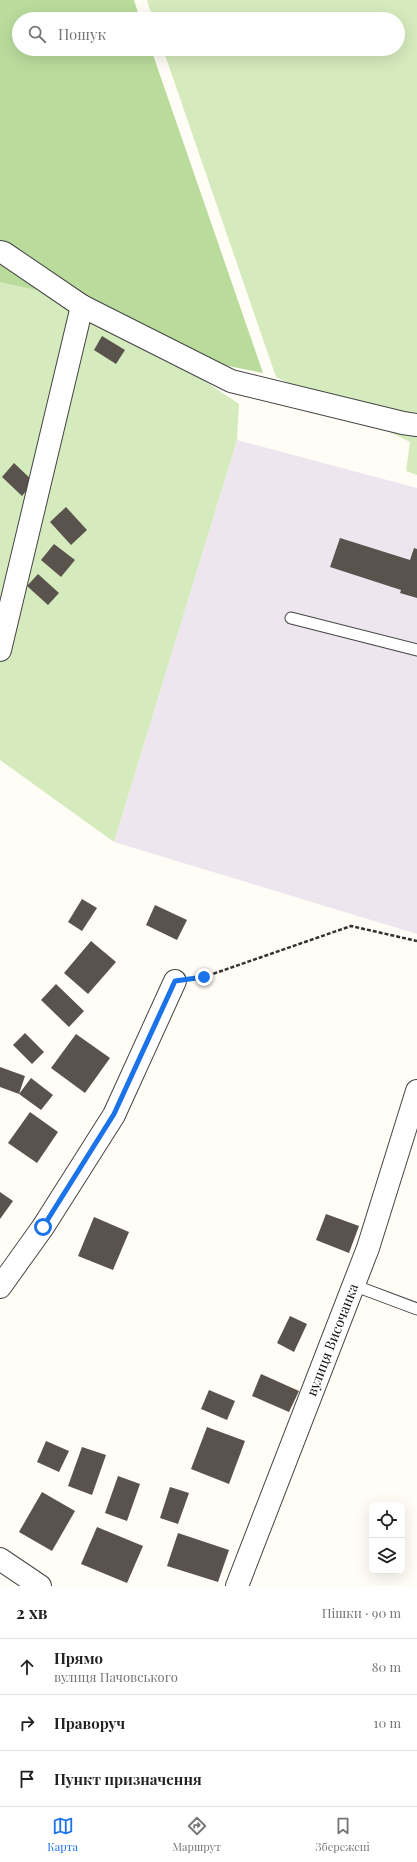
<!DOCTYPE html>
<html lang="uk">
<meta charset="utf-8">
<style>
:root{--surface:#fff;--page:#f6f6f6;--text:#222;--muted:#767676;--line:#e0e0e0;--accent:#1a73e8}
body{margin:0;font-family:"Playfair Display",serif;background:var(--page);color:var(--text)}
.controls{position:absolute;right:12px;bottom:12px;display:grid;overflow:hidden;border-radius:8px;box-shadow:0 4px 16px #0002}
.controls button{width:36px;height:36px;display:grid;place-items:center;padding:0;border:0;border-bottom:1px solid var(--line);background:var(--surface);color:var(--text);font:20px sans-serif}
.stop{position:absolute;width:12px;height:12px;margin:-9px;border:3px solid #1a73e8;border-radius:50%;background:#fff}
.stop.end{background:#1a73e8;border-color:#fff;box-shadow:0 1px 4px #0008}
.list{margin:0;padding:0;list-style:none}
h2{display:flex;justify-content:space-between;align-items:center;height:52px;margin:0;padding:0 16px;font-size:17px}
h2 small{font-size:13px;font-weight:400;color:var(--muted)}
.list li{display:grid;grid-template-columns:26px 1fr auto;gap:12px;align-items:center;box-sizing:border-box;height:56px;padding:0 16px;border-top:1px solid var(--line)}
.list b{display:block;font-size:15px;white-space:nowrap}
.list p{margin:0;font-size:13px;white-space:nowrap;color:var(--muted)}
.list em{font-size:13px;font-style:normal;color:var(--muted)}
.icon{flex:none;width:22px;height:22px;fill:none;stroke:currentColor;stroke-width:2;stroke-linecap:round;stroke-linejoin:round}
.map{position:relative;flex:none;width:417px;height:1586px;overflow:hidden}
.search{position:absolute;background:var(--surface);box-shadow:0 4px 16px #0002;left:12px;right:12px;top:12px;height:44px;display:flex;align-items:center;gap:10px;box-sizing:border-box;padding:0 14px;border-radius:22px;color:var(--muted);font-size:15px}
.sheet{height:220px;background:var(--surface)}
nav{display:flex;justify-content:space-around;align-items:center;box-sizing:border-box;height:56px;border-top:1px solid var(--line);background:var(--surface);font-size:11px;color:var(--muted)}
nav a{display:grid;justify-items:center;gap:2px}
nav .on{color:var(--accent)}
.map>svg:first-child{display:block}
</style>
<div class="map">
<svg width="417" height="1586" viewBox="0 0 417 1586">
<rect width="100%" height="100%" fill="#fffdf5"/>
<polygon fill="#eee6ef" points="237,440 417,488 417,934 114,842"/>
<g fill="#d5ebbd">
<polygon points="147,0 417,0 417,475 406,471 410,442 276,377 163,49 398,49 398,19 153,19"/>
<polygon points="0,281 84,300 239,404 237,440 114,842 0,760"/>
</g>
<polygon fill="#b9dc9c" points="0,0 134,0 140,19 19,19 19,49 151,49 263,373 203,361 84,300 0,282"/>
<g fill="#5a524d">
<polygon points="102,336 125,350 116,364 94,350"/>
<polygon points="14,463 34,482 22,496 2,477"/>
<polygon points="66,507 87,530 71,545 50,522"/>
<polygon points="340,538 410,560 414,548 417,549 417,598 400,593 401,590 330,567"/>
<polygon points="54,544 75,560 61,577 41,560"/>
<polygon points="38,574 59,593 48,605 27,586"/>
<polygon points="82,899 97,908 82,931 68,922"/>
<polygon points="155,905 187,920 177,940 146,925"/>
<polygon points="91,941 116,962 88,994 64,973"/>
<polygon points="56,984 84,1011 69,1027 41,1000"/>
<polygon points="25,1033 44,1052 32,1064 13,1045"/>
<polygon points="76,1034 110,1058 85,1093 51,1068"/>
<polygon points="0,1067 25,1076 19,1094 31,1078 53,1095 41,1110 19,1094 0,1087"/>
<polygon points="30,1112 58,1132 37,1163 8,1143"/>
<polygon points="0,1192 13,1201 0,1219"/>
<polygon points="326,1214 359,1226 349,1253 316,1240"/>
<polygon points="94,1217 129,1232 113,1270 78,1256"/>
<polygon points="290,1316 307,1324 294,1352 277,1343"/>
<polygon points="261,1374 299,1391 289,1412 252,1396"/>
<polygon points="209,1390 235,1401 227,1420 201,1409"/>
<polygon points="207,1427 245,1441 229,1484 191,1469"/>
<polygon points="46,1441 69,1451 59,1472 37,1462"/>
<polygon points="82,1447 106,1455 92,1495 68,1486"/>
<polygon points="118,1476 140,1484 127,1521 105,1513"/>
<polygon points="170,1487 189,1493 178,1524 160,1518"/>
<polygon points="42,1492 75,1511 52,1551 19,1532"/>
<polygon points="97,1527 143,1546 127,1583 81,1564"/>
<polygon points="178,1533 229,1550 218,1582 167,1566"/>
</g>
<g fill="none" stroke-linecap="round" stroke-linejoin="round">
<g stroke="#444" stroke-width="13">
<g id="service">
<polyline points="291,618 417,650"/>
<polyline points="353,1285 417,1309"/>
</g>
</g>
<g stroke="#444" stroke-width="24">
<g id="minor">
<polyline points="0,252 4,253 82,306 231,381 403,423 417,425"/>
<polyline points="0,650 82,306"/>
<polyline points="0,1287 43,1227 114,1115 175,981"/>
<polyline points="0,1559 40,1586"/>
</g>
</g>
<g stroke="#444" stroke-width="24">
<g id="tertiary">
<path id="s1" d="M237,1586l131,-338 49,-157"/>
</g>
</g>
<polyline stroke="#333" stroke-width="2.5" stroke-dasharray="4 2" stroke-linecap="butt" points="196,978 204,977 351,926 417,941"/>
<use href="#service" stroke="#fff" stroke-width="11"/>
<use href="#minor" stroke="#fff" stroke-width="22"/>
<use href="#tertiary" stroke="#fff" stroke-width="22"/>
</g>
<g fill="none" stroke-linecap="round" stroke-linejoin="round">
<polyline stroke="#1a73e8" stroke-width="5" points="43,1227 114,1114 175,981 204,977"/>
</g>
<g text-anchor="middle" stroke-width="4" stroke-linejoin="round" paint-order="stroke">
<g font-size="14" fill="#111" stroke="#fff">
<text dy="5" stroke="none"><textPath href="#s1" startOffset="264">вулиця Височанка</textPath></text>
</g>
</g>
</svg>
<div class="controls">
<button><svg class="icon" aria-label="locate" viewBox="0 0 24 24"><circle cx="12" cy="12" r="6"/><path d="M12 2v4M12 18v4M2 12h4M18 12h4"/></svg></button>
<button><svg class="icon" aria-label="layers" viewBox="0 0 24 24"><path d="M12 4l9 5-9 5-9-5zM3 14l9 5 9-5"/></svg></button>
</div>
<div class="stop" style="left:43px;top:1227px"></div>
<div class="stop end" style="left:204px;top:977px"></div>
<div class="search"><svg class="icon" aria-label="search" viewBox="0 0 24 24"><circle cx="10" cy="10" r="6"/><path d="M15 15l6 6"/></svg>Пошук</div>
</div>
<section class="sheet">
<h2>2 хв<small>Пішки · 90 m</small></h2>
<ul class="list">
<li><svg class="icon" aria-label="ahead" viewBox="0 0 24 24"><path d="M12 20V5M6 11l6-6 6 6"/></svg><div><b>Прямо</b><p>вулиця Пачовського</p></div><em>80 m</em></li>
<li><svg class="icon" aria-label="right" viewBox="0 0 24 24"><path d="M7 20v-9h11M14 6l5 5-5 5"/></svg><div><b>Праворуч</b></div><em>10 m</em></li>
<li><svg class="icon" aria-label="arrive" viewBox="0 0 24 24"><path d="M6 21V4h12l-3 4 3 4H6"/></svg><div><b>Пункт призначення</b></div></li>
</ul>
</section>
<nav>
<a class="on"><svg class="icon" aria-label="map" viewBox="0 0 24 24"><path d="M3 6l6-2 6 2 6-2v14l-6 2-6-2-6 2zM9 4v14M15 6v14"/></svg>Карта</a>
<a><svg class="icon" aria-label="directions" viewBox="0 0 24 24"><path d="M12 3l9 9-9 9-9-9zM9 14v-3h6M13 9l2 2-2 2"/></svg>Маршрут</a>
<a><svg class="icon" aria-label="saved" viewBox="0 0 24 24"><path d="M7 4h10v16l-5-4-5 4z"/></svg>Збережені</a>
</nav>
